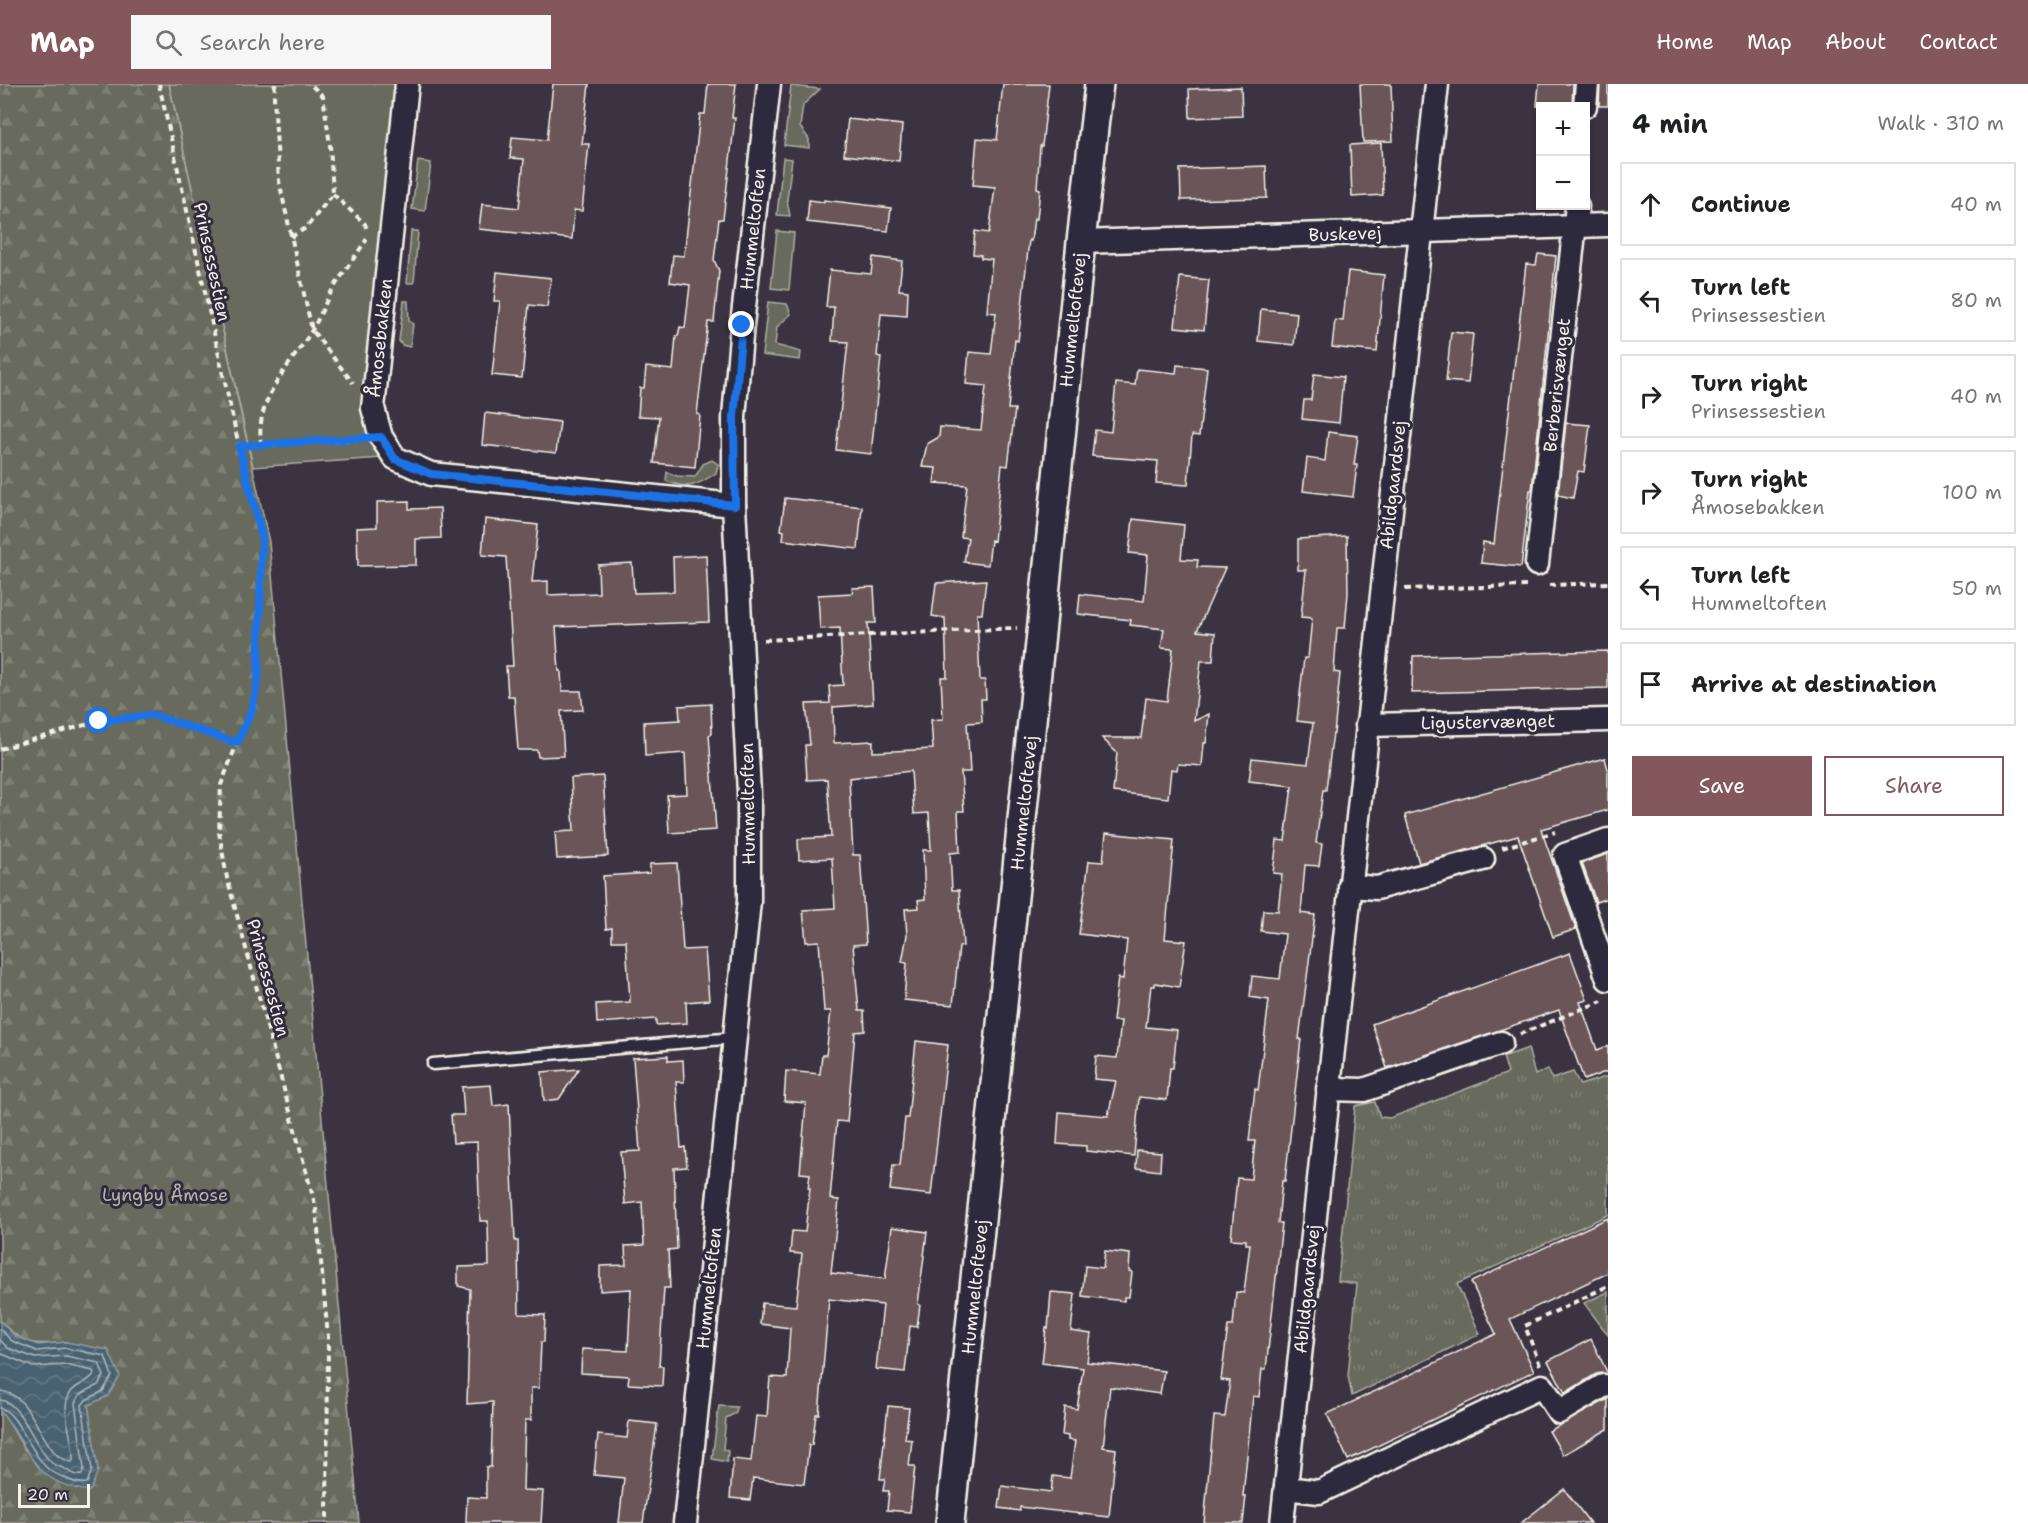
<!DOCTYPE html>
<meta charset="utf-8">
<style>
:root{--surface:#fff;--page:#f6f6f6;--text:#202124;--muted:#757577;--line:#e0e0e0;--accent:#84575d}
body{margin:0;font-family:"Shantell Sans",sans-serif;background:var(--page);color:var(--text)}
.controls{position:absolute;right:18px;top:18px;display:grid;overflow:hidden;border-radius:0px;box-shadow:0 2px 4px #0004}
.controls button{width:54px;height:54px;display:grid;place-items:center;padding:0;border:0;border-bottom:2px solid var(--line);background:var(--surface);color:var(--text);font:30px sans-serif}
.scale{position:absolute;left:18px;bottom:15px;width:72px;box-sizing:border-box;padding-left:6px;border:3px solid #f4f1e8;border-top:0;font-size:16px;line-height:21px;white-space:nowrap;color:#f4f1e8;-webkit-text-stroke:4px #2f2a3d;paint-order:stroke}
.stop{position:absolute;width:18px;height:18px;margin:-14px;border:4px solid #1a73e8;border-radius:50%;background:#fff}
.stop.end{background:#1a73e8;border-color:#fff;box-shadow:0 2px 6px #0008}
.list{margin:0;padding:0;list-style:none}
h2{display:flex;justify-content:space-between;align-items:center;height:78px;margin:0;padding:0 24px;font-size:26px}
h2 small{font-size:20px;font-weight:400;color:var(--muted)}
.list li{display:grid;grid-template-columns:39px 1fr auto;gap:18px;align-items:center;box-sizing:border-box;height:84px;margin:0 12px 12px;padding:0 12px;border:2px solid var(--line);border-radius:0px}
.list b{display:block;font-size:22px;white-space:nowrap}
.list p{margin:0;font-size:20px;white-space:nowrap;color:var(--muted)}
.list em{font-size:20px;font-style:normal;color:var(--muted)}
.actions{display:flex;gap:12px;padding:18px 24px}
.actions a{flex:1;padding:14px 0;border:2px solid var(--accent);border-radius:0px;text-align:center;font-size:21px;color:var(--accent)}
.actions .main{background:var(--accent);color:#fff}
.icon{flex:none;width:33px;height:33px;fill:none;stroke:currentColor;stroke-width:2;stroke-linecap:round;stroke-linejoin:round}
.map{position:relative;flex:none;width:1608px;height:1439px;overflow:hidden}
header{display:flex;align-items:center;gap:36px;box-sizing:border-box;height:84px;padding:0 30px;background:var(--accent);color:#fff}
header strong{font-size:28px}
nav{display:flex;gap:33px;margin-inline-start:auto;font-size:21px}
.search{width:420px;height:54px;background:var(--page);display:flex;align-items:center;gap:15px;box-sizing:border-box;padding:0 21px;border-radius:0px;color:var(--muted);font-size:22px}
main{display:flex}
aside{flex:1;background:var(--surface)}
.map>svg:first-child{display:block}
</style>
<header>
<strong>Map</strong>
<div class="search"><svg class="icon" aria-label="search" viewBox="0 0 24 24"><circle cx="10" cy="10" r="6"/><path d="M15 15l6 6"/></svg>Search here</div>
<nav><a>Home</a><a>Map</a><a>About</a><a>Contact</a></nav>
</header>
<main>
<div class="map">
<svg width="1608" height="1439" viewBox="0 0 1608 1439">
<defs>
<pattern id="forest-firs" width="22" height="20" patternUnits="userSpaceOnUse" patternTransform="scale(1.5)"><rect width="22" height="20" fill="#676b5d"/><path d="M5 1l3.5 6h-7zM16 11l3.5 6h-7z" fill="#7d8174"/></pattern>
<pattern id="park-tufts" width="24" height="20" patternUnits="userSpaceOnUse" patternTransform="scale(1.5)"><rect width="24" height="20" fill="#676b5d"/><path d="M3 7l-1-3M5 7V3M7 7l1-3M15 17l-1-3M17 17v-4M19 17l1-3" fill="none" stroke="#7d8174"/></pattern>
<pattern id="water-waves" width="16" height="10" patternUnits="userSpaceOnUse" patternTransform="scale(1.5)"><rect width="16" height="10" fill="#496272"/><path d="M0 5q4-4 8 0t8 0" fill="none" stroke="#647986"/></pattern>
</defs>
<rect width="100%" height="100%" fill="#3b3342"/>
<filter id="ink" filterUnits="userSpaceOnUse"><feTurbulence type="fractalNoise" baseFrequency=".0167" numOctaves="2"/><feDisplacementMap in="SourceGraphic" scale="12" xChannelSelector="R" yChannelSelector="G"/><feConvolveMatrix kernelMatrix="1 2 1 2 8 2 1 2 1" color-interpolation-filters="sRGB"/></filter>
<g filter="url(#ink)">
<g fill="#676b5d" stroke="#aeaea2" stroke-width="1.5">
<polygon points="169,0 398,0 382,374 253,383"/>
<polygon points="791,2 820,5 803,21 800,43 809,55 809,64 784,61"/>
<polygon points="783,74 792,75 787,116 790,132 777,131"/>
<polygon points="418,77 431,79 425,127 412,125"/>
<polygon points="411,147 418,147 414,199 407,199"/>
<polygon points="777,147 794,149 789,206 771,204"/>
<polygon points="404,217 408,217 409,237 413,240 410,263 402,261 399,257"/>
<polygon points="768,218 787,220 791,230 777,243 775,261 801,268 800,276 762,271"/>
<path d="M712,376l6,4 -2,9c-19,13 -27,17 -50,8l1,-9 10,4 18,1 8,-13z"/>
<polygon points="719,1322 737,1323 736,1329 726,1334 723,1365 728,1367 727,1378 712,1375"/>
</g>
<path fill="url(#forest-firs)" stroke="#aeaea2" stroke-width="1.5" d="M0,0h169l100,458 90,981h-359v-112l8,10 17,29 73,21 -10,-66 20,-9 -42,-54c-33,4 -42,3 -66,-21z"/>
<g fill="url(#park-tufts)" stroke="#aeaea2" stroke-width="1.5">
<polygon points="1528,964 1535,991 1548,985 1552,995 1573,988 1580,1001 1608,992 1608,1131 1457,1200 1480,1250 1352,1312 1348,1292 1357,1200 1338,1197 1355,1022 1375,1018 1380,1033 1390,1034 1508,989 1503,973"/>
<polygon points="1608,1208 1608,1251 1584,1219"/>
</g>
<path fill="url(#water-waves)" stroke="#8d9ba1" stroke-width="1.5" d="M0,1237l15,15 23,9 28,-3 42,8 12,26 -12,20 -20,9 10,66 -8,20c-60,-8 -57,-41 -90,-80z"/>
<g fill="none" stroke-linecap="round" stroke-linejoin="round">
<g stroke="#b0b8b9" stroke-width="1.5">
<path d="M0,1245l12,12 25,10 29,-3 39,8 7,20 -9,15 -17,9 -4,5 10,65 -5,13c-9,1 -15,-1 -22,-5 -6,-3 -12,-5 -17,-9 -15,-12 -32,-59 -48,-61"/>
<path d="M0,1256l8,8 27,10 31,-2 33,7 5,13 -6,9 -19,10 -4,8 9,66 -2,6c-7,1 -11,-2 -17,-6 -4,-2 -9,-3 -13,-6 -17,-14 -30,-61 -52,-63"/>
<path d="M0,1269l33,14 33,-2 27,6 1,3c-6,10 -20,10 -25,21 -9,17 6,47 4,66l-3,1c-4,-2 -10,-4 -13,-7 -19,-19 -28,-62 -57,-64"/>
</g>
</g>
<g fill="#6a5558" stroke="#f4f1e8" stroke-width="1.5">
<polygon points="553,0 589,0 582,60 589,60 582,127 574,126 572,155 479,145 482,120 519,124 524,75 510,74 512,53 547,56"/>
<polygon points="708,0 736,0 732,34 735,34 723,135 719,135 714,176 719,187 714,238 708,238 697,330 700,331 695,383 654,379 659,333 638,332 640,304 644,304 646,283 673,286 676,252 678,252 680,243 685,244 690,201 670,198 673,171 684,172 700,30 705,30"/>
<polygon points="1003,0 1049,0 1042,62 1040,62 1037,104 1040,105 1037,135 1034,134 1031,157 1029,156 1021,231 1018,257 1015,256 1008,325 1015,325 1008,382 1002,381 994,457 991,456 988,481 964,478 968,454 961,453 967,401 934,399 936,384 922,383 927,360 939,353 940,343 981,346 986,302 966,300 969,268 991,270 996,229 987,228 992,175 981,174 981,171 973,170 975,147 989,149 995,103 973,101 977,54 997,56"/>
<polygon points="1360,0 1391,0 1393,57 1363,58"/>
<polygon points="1539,0 1573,0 1572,22 1537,22"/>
<polygon points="1600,0 1608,0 1608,22 1599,22"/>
<polygon points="1241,3 1242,32 1190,34 1189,5"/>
<polygon points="848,35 902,41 899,77 844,71"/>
<polygon points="1381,59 1383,111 1352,113 1350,61"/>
<polygon points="1266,82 1267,114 1181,116 1180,85"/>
<polygon points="809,116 824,118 824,116 891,124 888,147 807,138"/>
<polygon points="1538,170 1556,172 1532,406 1530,406 1521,483 1481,479 1483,458 1494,460 1526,180 1536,181"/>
<polygon points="873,173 902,177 899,206 908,207 907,232 881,230 877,272 881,273 871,370 836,366 848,258 832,257 834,223 826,223 830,186 871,190"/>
<polygon points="1348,187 1384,191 1377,268 1332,263 1335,236 1343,237"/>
<polygon points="497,188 551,194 547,223 529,221 522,294 492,291 500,217 494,217"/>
<polygon points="1180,193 1209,196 1204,246 1175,243"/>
<polygon points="1261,225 1297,229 1294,261 1258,257"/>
<polygon points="1451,248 1473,250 1468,299 1446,297"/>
<polygon points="1177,281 1207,284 1199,352 1192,351 1188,401 1156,399 1158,377 1092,372 1095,346 1111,348 1116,299 1135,301 1137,285 1176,289"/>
<polygon points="1314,290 1343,293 1339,339 1302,335 1304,316 1311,316"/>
<polygon points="485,329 560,338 556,369 482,361"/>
<polygon points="1566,339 1590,341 1584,388 1578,387 1573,414 1558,411"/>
<polygon points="1328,348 1358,352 1354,381 1357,381 1353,413 1303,407 1307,374 1325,377"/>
<polygon points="785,414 862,423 858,465 783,456 784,447 781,446"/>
<polygon points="409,417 409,425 440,424 441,454 416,455 416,481 358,482 357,444 377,443 377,418"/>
<polygon points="485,435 538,441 532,498 548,497 548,511 599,509 598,481 632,479 634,509 674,508 673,473 706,471 709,538 556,543 559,587 561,587 562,607 581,607 583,626 561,627 564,672 538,673 537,666 518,666 514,612 508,612 506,582 513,582 506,473 482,471"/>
<polygon points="1133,435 1184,441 1181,475 1198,476 1197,483 1225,484 1197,547 1215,549 1213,577 1201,577 1194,637 1209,630 1206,659 1204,659 1202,682 1178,680 1177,686 1171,685 1168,714 1113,708 1117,669 1102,654 1141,654 1146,614 1167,617 1173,565 1161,564 1164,545 1130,541 1131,536 1078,530 1080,510 1144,517 1148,471 1129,469"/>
<polygon points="1347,452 1348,509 1345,544 1337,544 1334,588 1340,589 1334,650 1333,650 1331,663 1326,706 1323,706 1316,759 1322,760 1319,782 1305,781 1301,829 1315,831 1299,955 1301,955 1285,1097 1282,1097 1278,1139 1282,1139 1266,1285 1262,1285 1259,1313 1253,1312 1243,1412 1246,1412 1243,1439 1204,1439 1214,1332 1225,1333 1230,1297 1221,1296 1228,1242 1233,1242 1236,1208 1244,1209 1250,1160 1246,1160 1246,1156 1231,1155 1237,1094 1251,1095 1255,1057 1249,1057 1255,1005 1258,1006 1269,916 1250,913 1252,892 1280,895 1285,850 1261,847 1263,826 1278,827 1282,790 1273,789 1277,756 1285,757 1292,702 1249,697 1252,674 1308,680 1313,639 1297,637 1304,574 1308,574 1312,534 1301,533 1306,486 1298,486 1298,455"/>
<polygon points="986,496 982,530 977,530 980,596 985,596 986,615 981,615 982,638 967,639 970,688 961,688 964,727 958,727 960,768 950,769 952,806 959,806 963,862 959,863 953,921 904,916 907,879 902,878 907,851 905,825 919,824 918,816 925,815 923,766 931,766 929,729 914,730 911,687 849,694 853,771 860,771 866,860 853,861 859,927 864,927 865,947 855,948 847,1038 837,1037 830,1115 839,1116 831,1189 885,1195 892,1143 927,1148 918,1220 920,1221 917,1243 910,1242 905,1288 876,1285 883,1221 829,1215 819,1330 816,1330 812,1361 809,1361 804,1400 753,1394 750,1416 730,1414 733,1375 751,1377 756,1332 767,1333 770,1293 787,1294 790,1244 760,1240 762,1219 796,1222 802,1170 790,1169 792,1147 805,1148 810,1104 808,1104 810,1090 800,1089 806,1019 784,1017 786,987 820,990 822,971 826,971 831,927 824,927 819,857 806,858 803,826 835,824 832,774 799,776 798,755 831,753 827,695 807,696 805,661 810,661 806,620 830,619 829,602 843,601 840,544 820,545 818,511 853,509 852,504 874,503 876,539 868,539 873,620 833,623 834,659 873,657 873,668 933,665 931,636 943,635 941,593 947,593 945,534 932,532 936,499"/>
<polygon points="1608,567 1608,604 1412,609 1413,572"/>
<polygon points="711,620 712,650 709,651 716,746 669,749 667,711 687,710 685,669 645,672 644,638 680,636 679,622"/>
<polygon points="1605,674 1608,685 1608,726 1541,745 1576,845 1553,853 1518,752 1419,779 1405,731"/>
<polygon points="603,692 608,772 557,775 555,748 574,747 571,694"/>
<polygon points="1106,749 1174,756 1165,855 1186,857 1179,903 1155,899 1155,902 1151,902 1146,943 1177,946 1173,984 1170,984 1167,1016 1139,1013 1134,1072 1086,1067 1086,1062 1057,1060 1059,1028 1108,1032 1116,997 1094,995 1096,972 1117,974 1121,937 1113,937 1118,894 1123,895 1127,856 1079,850 1089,777 1103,778"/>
<polygon points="1608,770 1608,814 1596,818 1582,779"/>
<polygon points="677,779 683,866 705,865 709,916 686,918 687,939 656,941 656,935 597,939 596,920 630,918 626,857 612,857 612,844 606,845 603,792 650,789 650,780"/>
<polygon points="1570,869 1587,916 1580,918 1597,966 1608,962 1608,987 1584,996 1559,926 1387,984 1372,940"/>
<polygon points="916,957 948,961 931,1111 890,1106 893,1081 900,1081 905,1034 908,1034"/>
<polygon points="668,972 668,977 683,976 684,998 676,998 681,1064 685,1063 687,1083 674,1084 677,1165 668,1166 670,1204 664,1204 659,1282 663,1282 662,1302 628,1300 629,1292 581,1289 582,1265 628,1267 631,1205 600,1207 600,1182 626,1181 625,1162 644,1161 642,1118 625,1120 621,1068 640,1067 633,974"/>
<polygon points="579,985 559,1015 544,1017 542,988"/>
<polygon points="491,1001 493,1022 509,1020 515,1157 518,1157 519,1230 545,1231 544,1258 541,1258 539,1304 531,1304 531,1336 525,1336 523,1406 543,1407 541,1439 466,1439 467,1413 486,1414 486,1383 491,1383 493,1318 467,1320 470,1205 458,1202 458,1183 489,1182 488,1137 480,1137 477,1058 453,1059 451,1031 464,1031 462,1003"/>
<polygon points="1137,1066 1161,1068 1160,1087 1136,1084"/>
<polygon points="1608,1134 1608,1189 1510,1235 1534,1287 1348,1376 1327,1330 1496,1250 1471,1198"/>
<polygon points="1105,1167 1130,1170 1129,1187 1132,1188 1129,1213 1124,1213 1124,1217 1082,1212 1085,1182 1103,1184"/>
<polygon points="1051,1208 1075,1210 1071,1247 1091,1250 1087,1278 1164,1287 1160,1310 1110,1303 1103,1363 1116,1365 1109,1433 1020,1423 1020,1427 999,1424 1002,1402 1051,1408 1053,1392 1070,1394 1075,1357 1068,1356 1068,1352 1062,1351 1065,1323 1077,1325 1083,1284 1042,1279 1046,1244 1048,1245"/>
<polygon points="1591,1255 1608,1290 1602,1289 1596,1290 1565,1309 1548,1277"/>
<polygon points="1608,1315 1608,1345 1563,1371 1549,1347"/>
<polygon points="888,1322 909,1324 905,1355 912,1356 909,1382 915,1382 910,1428 887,1426 889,1407 883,1407 885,1395 880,1395"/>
<polygon points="629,1337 657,1340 643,1439 619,1439 624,1394 594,1391 598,1351 627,1354"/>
<polygon points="1564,1405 1590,1439 1521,1439"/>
</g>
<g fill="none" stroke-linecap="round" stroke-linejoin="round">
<g stroke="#f4f1e8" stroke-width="15">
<polyline id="service" points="433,980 735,954"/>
</g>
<g stroke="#f4f1e8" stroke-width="27">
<g id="minor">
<polyline points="407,0 373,324 381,353 395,374 431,390 734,421"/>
<polyline points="1585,22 1587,0"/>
<polyline points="1081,158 1608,141"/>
<polyline points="1537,480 1577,122"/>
<polyline points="1367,641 1608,636"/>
<polyline points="1608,756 1565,771 1608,895"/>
<polyline points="1350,802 1377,804 1483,775"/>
<polyline points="1328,1005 1364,1006 1501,959"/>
<polyline points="1286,1404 1319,1408 1542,1302 1559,1328 1603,1302"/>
<polyline points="685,1439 749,817 749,709 734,421 734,333 742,241 769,0"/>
<polyline points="1282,1439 1437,0"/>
</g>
</g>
<g stroke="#f4f1e8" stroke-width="32">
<polyline id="tertiary" points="950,1439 1081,158 1099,0"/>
</g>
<g stroke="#f4f1e8" stroke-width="4" stroke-dasharray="6 4.5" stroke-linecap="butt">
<polyline points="159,0 239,362 262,453 258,595 252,626 237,659 221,701 219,748 227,794 316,1124 328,1253 327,1439"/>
<polyline points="275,0 274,13 279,97 312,246 353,299"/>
<polyline points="333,110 365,140 368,148"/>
<polyline points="291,153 306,144 333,110 330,61 323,12 310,0"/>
<path d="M261,361c-6,-49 28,-76 51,-115 8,-13 13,-28 21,-41 11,-17 23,-34 34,-50"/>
<polyline points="239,362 358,355"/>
<polyline points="1549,501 1608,499"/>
<polyline points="1405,505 1526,502"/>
<polyline points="764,556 1017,544"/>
<polyline points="0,665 99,637 153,631 236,659"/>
<polyline points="1502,764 1555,748"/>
<polyline points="1520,950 1602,917"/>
<polyline points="1540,1281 1525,1242 1608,1202"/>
</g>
<use href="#service" stroke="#2f2a3d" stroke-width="10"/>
<use href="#minor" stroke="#2f2a3d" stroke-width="22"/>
<use href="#tertiary" stroke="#2f2a3d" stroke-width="27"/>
</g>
</g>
<g fill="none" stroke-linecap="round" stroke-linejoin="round" filter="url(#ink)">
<polyline stroke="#1a73e8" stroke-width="8" points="99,637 153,631 237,659 252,626 258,596 262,453 239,362 381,353 395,375 431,390 735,421 734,333 742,241"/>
</g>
<g text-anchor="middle" stroke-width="6" stroke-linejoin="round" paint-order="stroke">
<g font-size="18" fill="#f4f1e8" stroke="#2f2a3d">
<text transform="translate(753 145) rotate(-84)" y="6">Hummeltoften</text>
<text transform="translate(1345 150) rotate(-2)" y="6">Buskevej</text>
<text transform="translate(212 178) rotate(78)" y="6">Prinsessestien</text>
<text transform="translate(1073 236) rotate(-84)" y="6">Hummeltoftevej</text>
<text transform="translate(380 254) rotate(-84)" y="6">Åmosebakken</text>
<text transform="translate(1557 301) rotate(-84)" y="6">Berberisvænget</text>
<text transform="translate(1393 401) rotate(-84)" y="6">Abildgaardsvej</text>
<text transform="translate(1488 638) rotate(-1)" y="6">Ligustervænget</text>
<text transform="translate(1024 719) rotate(-84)" y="6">Hummeltoftevej</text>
<text transform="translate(748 720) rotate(-91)" y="6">Hummeltoften</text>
<text transform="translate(268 894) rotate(75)" y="6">Prinsessestien</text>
<text transform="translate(975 1203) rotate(-84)" y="6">Hummeltoftevej</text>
<text transform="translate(709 1204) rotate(-84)" y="6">Hummeltoften</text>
<text transform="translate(1307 1205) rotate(-84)" y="6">Abildgaardsvej</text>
</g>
<g font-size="18" fill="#b5b5a9" stroke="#2f2a3d">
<text x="165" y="1117">Lyngby Åmose</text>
</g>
</g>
</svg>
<div class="controls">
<button>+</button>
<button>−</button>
</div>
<div class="scale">20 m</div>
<div class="stop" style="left:99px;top:637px"></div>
<div class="stop end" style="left:742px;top:241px"></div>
</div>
<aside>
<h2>4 min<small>Walk · 310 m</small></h2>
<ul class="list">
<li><svg class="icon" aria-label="ahead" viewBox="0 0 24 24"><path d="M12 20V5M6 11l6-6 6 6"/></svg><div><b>Continue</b></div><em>40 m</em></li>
<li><svg class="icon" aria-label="left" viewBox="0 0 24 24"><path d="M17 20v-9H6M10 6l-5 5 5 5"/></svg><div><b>Turn left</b><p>Prinsessestien</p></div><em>80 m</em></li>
<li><svg class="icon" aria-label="right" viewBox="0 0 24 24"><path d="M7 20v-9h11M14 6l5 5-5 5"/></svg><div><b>Turn right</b><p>Prinsessestien</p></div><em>40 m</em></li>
<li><svg class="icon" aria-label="right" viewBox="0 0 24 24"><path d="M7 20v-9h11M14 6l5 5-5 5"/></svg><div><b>Turn right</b><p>Åmosebakken</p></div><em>100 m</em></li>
<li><svg class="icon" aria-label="left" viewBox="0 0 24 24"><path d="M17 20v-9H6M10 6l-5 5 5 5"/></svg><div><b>Turn left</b><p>Hummeltoften</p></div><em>50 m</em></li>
<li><svg class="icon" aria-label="arrive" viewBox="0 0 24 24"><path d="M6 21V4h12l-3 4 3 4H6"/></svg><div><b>Arrive at destination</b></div></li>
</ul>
<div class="actions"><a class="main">Save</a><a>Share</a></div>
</aside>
</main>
